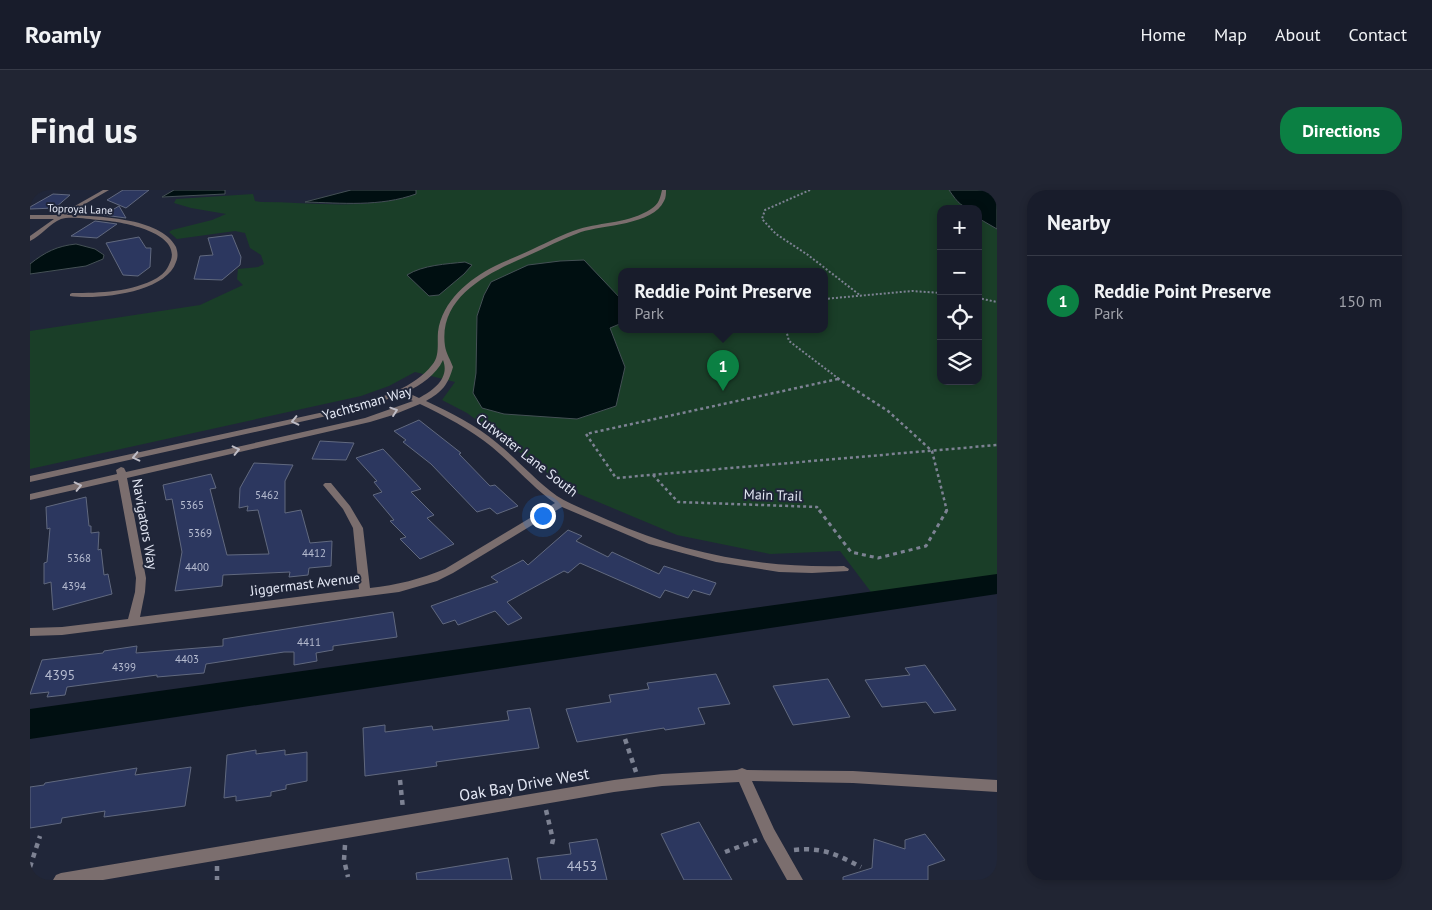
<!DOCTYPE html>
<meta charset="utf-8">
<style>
:root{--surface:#181c2b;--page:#212533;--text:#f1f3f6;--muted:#9fa1a9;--line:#363a47;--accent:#0b8043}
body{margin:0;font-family:"PT Sans",sans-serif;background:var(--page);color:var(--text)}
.controls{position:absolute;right:15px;top:15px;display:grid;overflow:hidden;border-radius:10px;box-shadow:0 2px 8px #0003}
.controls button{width:45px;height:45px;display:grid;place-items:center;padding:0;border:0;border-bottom:1px solid var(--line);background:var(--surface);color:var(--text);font:25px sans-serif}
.you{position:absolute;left:512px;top:325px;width:18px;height:18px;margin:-12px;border:4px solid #fff;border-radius:50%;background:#1a73e8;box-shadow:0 0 0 8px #1a73e833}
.badge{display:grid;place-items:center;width:32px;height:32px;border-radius:50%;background:var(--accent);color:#fff;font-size:16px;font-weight:700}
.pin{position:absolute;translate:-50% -41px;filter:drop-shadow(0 1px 2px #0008)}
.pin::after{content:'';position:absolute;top:26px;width:18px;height:15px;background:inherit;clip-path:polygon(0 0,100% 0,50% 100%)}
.popup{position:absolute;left:588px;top:78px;width:210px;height:65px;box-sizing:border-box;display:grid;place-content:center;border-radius:10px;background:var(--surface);filter:drop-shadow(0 1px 4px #0005);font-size:16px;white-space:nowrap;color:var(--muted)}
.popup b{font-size:19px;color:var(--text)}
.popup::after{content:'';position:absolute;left:50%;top:100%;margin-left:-10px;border:10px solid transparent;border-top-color:var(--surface)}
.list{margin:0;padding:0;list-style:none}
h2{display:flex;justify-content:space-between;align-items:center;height:65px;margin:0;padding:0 20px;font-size:21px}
h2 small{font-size:16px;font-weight:400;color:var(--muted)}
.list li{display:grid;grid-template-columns:32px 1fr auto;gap:15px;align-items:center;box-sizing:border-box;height:90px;padding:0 20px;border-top:1px solid var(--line)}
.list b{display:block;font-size:19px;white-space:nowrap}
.list p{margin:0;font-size:16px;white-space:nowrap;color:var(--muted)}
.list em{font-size:16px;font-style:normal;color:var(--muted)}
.icon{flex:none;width:28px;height:28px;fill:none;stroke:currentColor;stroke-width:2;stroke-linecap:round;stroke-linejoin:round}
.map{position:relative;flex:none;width:967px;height:690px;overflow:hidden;border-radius:20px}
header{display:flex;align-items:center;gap:30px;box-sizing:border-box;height:70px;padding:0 25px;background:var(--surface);border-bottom:1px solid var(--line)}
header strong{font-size:24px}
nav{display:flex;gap:28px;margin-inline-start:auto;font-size:18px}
.intro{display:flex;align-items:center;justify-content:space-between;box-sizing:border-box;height:120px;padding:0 30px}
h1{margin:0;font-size:35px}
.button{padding:12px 22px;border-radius:20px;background:var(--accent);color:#fff;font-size:18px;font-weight:700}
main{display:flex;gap:30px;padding:0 30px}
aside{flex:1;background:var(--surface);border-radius:20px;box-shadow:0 2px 8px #0003}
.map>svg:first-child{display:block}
</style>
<header>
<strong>Roamly</strong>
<nav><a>Home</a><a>Map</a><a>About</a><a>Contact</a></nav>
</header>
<div class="intro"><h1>Find us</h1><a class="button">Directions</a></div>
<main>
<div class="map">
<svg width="967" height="690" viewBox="0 0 967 690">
<rect width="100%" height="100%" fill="#202639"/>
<path fill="#1a3e28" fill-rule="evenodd" d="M386,0h533l8,10 10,9h-26v172h37v-163l19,11v355l-120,16 -37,-49 -70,3 -93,-19 -105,-44 -105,-78 -25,-13 13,-18 -40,-10 -26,14 -28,10 -331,73v-138l170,-26 43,-20 -6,-6 1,-10 20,-2 6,-3 -3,-9 -11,-7 -5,-15 -10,-2 -58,8 -8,-7 3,-2 40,-10 14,-6 -35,-6 -17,-5 2,-4 77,-5 2,7 6,1c50,0 107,9 155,-8zM592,82h202v58h-202z"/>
<g fill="#000f11" stroke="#445055">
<polygon points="144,0 195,0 195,4 132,7"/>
<path d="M321,0h65v4c-36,13 -74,9 -111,8z"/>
<path d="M919,0h48v39l-19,-11v-9c-16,0 -20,-6 -29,-19z"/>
<path d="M46,54l19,5 9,6 -1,4 -17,7 -56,8v-10c15,-12 27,-18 46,-20z"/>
<polygon points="554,70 591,109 592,133 580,138 595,177 586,216 547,229 474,224 452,218 443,203 446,183 447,126 454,105 461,92 498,75 530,71"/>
<path d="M435,72l7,3 -8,9 -25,21 -10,1 -22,-21c16,-10 39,-11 58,-13z"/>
</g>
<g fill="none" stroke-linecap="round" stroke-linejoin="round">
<polygon fill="#000f11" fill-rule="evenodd" points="967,384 967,404 0,549 0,519"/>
</g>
<g fill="#2c375f" stroke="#61697f">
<polygon points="93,0 119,0 96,18 77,10"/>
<polygon points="23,4 40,5 25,18 0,19 0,17"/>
<polygon points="89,16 96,28 74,25"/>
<polygon points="65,31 87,34 67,48 41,46"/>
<polygon points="202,45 211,67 210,75 192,90 164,89 170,66 183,65 178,48"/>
<polygon points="109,47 116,58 121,58 120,77 108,86 93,85 76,53"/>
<polygon points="389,230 431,263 429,264 460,296 465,295 488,316 467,324 460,318 447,322 401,274 373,252 376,250 364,241"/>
<polygon points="290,251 324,253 316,270 282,269"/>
<polygon points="353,259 391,299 381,302 404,325 397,328 424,354 390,369 370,349 376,347 360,331 364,330 343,305 352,302 344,292 347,291 326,268"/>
<polygon points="224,273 263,275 255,291 255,323 271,320 280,353 302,351 301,376 279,378 278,385 259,387 260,382 193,385 192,396 145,401 152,362 142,309 136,310 133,295 181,284 186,298 180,299 197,365 239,364 228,320 217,321 218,316 209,318 210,298"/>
<polygon points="56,307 59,336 61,336 61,343 69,342 68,360 71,359 74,385 78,384 82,404 23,420 21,392 14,394 14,373 17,372 20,338 17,339 16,317"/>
<polygon points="538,340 552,346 546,351 578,367 582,362 629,384 634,376 686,393 680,405 663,400 658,408 635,400 630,408 550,373 538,383 534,381 477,412 492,428 478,435 465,421 428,435 425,430 413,434 401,416 468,392 461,387 493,370 498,375"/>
<polygon points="363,422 367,447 303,456 303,460 286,463 287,471 264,475 264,462 254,462 176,474 174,483 127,487 127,485 37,497 35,505 17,507 19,502 0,504 12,470 73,463 74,461 107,456 106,463 193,456 193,449"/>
<polygon points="895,475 926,520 904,523 896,512 852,517 835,490 880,485 875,478"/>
<polygon points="686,484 700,514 668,518 675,534 635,540 634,538 547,552 536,519 581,512 579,505 619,499 617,493"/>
<polygon points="798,489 820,527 763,535 743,496"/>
<polygon points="500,518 509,558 406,572 407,576 335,586 333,538 355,535 355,542 402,536 403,540 479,530 477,521"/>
<polygon points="226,560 226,564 255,560 255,565 277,562 277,591 256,595 256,599 241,602 241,606 206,611 206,606 194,608 197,565"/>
<polygon points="161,577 155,616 74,627 75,621 32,628 31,633 0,638 0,597 14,595 15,593 107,578 105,585"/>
<polygon points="669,632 702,690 654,690 631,644"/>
<polygon points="895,644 915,670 898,676 898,690 813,690 813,687 842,678 844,649 875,659 875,650"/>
<polygon points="567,649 577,690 511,690 507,668 541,664 539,653"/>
<polygon points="478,668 482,690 387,690 386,683"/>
</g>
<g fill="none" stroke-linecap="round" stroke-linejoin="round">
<g stroke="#7d8293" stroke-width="2" stroke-dasharray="2 2" stroke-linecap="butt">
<polyline points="780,0 735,20 732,29 746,44 778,65 831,106"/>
<polyline points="948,108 967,112"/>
<polyline points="794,109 882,101 911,103"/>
<polyline points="756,140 759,151 809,189"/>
<polyline points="806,189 808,189"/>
</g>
<g stroke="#7d8293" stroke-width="2.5" stroke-dasharray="3 3" stroke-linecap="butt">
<polyline points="807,188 858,221 902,261 917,321"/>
<polyline points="808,189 556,244 586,288 967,255"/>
<polyline points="623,285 648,312 787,317 790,321"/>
</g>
<polyline stroke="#7d8293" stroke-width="3" stroke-dasharray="4 4" stroke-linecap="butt" points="789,320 821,362 848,368 896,356 917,320"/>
<g stroke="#7d8293" stroke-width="4.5" stroke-dasharray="5 5" stroke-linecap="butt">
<polyline points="595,549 606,582"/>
<polyline points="370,590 373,619"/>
<polyline points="516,620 523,650 521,658"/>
<polyline points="315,655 314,670 318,687"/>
<path d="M764,660c28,-3 42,4 67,17"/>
<polyline points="695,662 727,650"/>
<polyline points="187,676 187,690"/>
<polyline points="0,677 10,646"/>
</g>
<g fill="#7b6e6e" fill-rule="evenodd">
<path d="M73,0h6l-43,25c29,1 95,2 110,32 2,6 2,10 0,15 -10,31 -79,38 -106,34v-2l2,-1c28,0 60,-1 85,-15 8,-5 11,-10 14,-18 9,-29 -53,-39 -72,-40 -9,-1 -30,-4 -38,-1 -11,4 -20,17 -31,22v-5l24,-17h-24v-4h29z"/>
<path d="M632,0h4c0,3 0,8 -2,11 -11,24 -61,24 -83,31 -19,7 -38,17 -56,25 -37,16 -87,40 -80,89 1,7 6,15 8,21 -5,18 -11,25 -27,34 25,12 50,24 71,42 21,17 38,37 60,53 16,10 34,16 51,24 77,34 152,48 236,46l5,3 -1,2 -36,2 -33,-1 -63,-10 -67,-18 -87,-37 -109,66 -16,8 -38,11 -337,43 -32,1v-8l32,-1 66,-8 7,-27 1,-14 -18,-98 -88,20v-6l87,-20 -1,-4 5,-3 3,1 2,4 239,-54 48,-17 -13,-6 -42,14 -328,73v-6l326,-71c26,-8 58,-17 76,-40 8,-9 5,-22 6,-33 4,-31 31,-53 57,-66 12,-6 26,-11 38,-17 15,-7 30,-15 46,-20 23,-7 51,-6 72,-20 8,-5 9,-11 11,-19zM413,170c7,18 -9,30 -24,38l-13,-6c15,-7 30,-17 37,-32zM390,214c25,12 50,25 72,43 22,18 40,40 63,56l-110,66c-24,10 -48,16 -75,19l-7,-60 -13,-22 -19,-23h-6l-2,2 20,24 10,19 6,61 -219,28 5,-25 1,-14 -19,-100 243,-56 23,-7z"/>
<polygon points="712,578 717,580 823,581 967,590 967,602 823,593 722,591 744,639 773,690 757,690 734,649 709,592 632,596 584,602 73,690 23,690 26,685 31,683 584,590 632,584 707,580"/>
</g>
</g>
<defs><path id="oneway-chevron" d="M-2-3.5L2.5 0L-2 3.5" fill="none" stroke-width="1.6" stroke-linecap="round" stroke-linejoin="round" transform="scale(1.25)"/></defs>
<g stroke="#bfbdc6">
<use href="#oneway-chevron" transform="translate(364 221) rotate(-19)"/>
<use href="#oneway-chevron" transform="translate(265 231) rotate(167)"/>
<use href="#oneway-chevron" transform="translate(206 260) rotate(-13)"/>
<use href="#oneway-chevron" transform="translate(106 267) rotate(167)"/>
<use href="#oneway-chevron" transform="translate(48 296) rotate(-13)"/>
</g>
<g text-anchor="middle" stroke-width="4" stroke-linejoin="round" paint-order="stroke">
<g font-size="11" fill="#e4e8f5" stroke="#202639">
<text transform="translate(50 19) rotate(2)" y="4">Toproyal Lane</text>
</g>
<g font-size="11" fill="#b6bcd0">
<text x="237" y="309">5462</text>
<text x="162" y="319">5365</text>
<text x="170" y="347">5369</text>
<text x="284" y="367">4412</text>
<text x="49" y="372">5368</text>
<text x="167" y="381">4400</text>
<text x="44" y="400">4394</text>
<text x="279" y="456">4411</text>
<text x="157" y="473">4403</text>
<text x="94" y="481">4399</text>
</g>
<g font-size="14" fill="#e4e8f5" stroke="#202639">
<text transform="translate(337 213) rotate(-16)" y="5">Yachtsman Way</text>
<text transform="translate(497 265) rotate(38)" y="5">Cutwater Lane South</text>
<text transform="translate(743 305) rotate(2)" y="5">Main Trail</text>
<text transform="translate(115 334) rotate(80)" y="5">Navigators Way</text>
<text transform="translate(275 394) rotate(-7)" y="5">Jiggermast Avenue</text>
</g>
<g font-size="14" fill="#b6bcd0">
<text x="30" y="490">4395</text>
<text x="552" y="681">4453</text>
</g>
<g font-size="16" fill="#e4e8f5" stroke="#202639">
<text transform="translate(494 594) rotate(-10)" y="6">Oak Bay Drive West</text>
</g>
</g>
</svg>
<div class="controls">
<button>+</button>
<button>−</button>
<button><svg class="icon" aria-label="locate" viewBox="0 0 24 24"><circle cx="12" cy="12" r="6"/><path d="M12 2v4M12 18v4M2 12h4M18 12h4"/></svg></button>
<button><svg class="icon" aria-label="layers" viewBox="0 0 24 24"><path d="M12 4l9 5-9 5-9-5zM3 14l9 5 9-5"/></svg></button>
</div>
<div class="you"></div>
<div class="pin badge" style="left:693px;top:201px">1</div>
<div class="popup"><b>Reddie Point Preserve</b>Park</div>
</div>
<aside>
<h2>Nearby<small></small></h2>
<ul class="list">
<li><span class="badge">1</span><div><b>Reddie Point Preserve</b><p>Park</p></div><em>150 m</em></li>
</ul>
</aside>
</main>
